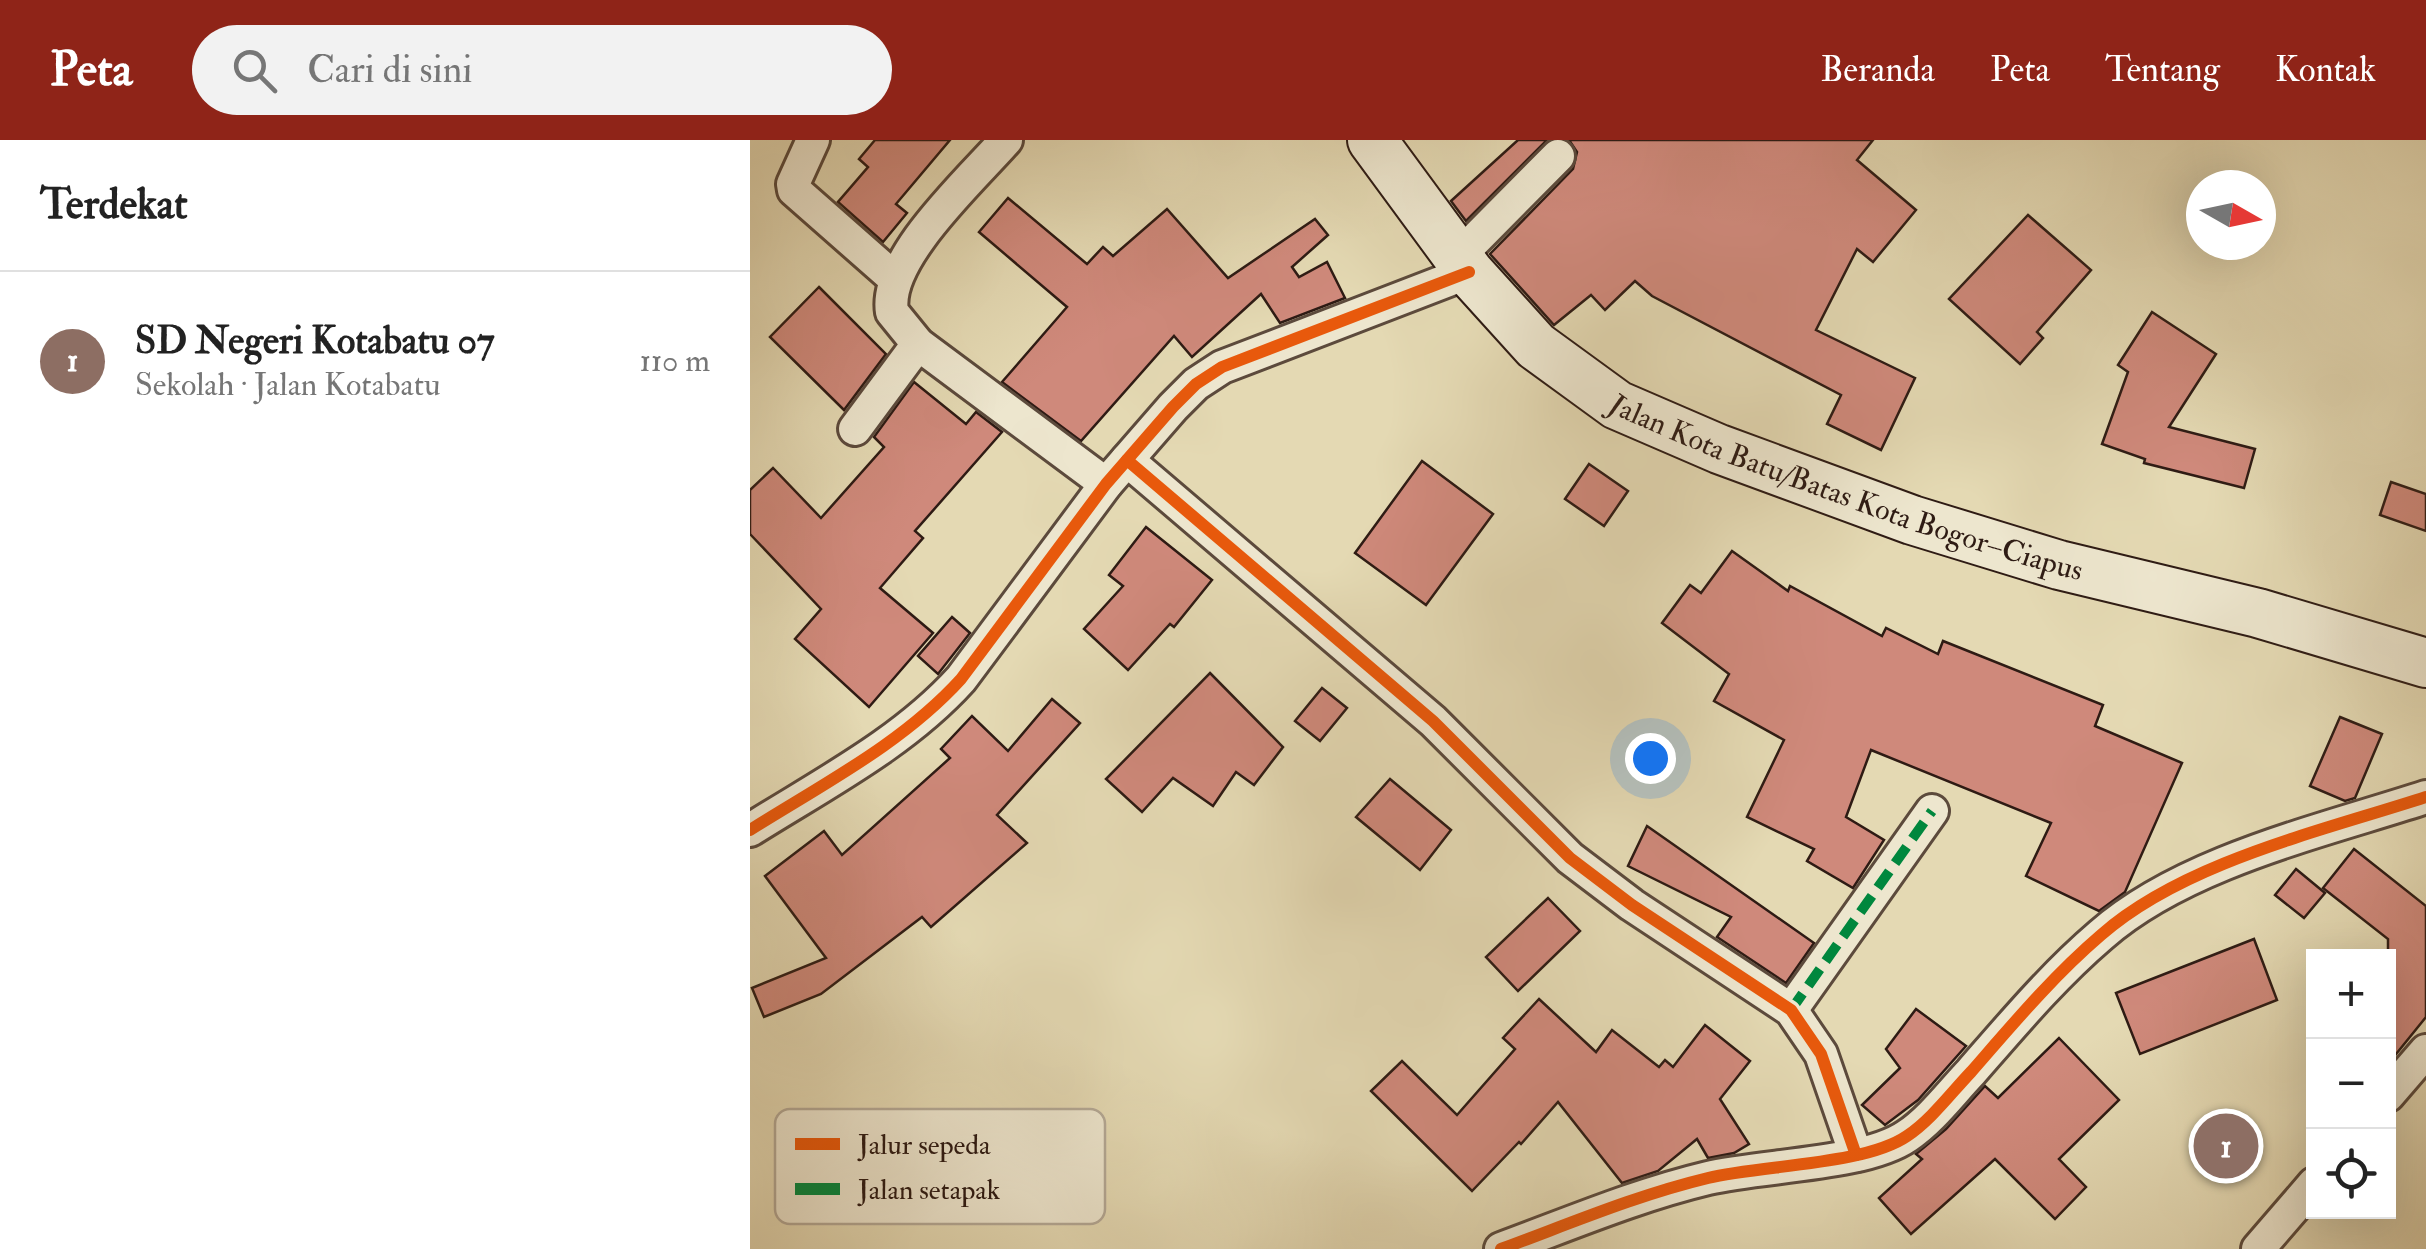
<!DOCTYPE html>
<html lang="id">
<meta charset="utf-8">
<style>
:root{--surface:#fff;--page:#f2f2f2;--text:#222;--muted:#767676;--line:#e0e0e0;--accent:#8f2418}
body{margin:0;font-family:"IM FELL Double Pica",serif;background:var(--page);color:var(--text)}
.controls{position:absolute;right:30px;bottom:30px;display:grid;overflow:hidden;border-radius:0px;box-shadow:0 10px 40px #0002}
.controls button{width:90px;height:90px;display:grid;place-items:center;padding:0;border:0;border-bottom:2px solid var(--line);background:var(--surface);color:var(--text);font:50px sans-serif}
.compass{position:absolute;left:1436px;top:30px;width:90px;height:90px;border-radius:50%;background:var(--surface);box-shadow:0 10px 40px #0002;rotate:99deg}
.you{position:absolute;left:900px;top:618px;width:35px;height:35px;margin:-25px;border:8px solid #fff;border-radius:50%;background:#1a73e8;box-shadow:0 0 0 15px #1a73e833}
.badge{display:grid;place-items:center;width:65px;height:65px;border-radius:50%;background:var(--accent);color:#fff;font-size:32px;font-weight:700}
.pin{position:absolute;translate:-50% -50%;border:5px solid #fff;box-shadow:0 2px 10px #0006}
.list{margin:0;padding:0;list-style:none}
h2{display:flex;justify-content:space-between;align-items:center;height:130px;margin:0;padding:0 40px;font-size:42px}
h2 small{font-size:32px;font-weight:400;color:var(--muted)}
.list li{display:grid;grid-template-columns:65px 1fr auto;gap:30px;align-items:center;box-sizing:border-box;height:180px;padding:0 40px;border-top:2px solid var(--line)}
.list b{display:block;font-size:38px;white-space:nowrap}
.list p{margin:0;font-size:32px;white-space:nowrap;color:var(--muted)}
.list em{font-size:32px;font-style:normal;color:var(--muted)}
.icon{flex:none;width:55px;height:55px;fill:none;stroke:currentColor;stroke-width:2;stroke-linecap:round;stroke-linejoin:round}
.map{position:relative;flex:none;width:1676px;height:1109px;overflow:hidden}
header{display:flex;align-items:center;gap:60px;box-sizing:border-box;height:140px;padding:0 50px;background:var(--accent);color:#fff}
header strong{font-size:48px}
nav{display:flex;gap:55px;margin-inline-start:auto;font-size:35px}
.search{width:700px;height:90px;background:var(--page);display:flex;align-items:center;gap:25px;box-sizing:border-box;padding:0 35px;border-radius:55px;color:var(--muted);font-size:38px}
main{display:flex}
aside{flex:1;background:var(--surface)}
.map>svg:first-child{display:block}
</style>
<header>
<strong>Peta</strong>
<div class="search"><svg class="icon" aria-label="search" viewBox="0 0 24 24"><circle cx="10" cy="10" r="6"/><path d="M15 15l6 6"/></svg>Cari di sini</div>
<nav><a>Beranda</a><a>Peta</a><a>Tentang</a><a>Kontak</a></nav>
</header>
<main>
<aside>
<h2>Terdekat<small></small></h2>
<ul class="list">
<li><span class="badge" style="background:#8d6e63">1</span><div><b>SD Negeri Kotabatu 07</b><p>Sekolah · Jalan Kotabatu</p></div><em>110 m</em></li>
</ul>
</aside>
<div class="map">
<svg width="1676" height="1109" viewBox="0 0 1676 1109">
<rect width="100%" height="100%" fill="#e4d9b3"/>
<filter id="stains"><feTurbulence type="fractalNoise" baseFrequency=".002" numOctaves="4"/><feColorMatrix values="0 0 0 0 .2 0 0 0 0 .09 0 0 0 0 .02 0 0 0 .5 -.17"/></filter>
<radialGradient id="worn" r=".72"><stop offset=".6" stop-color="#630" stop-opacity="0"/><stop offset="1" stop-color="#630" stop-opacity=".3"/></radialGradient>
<g fill="#cf897b" stroke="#2e1b14" stroke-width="2.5">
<polygon points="125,0 200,0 146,64 157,73 133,102 88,62 118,27 109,19"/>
<polygon points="768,0 797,0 716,81 701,61"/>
<polygon points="819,0 1123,0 1107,20 1166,70 1123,122 1107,109 1066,190 1165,238 1131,310 1077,284 1091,255 902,156 885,141 855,170 841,155 804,185 740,114 823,29 827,12"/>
<polygon points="258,58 337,124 353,107 363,116 417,69 478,138 565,79 578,95 542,127 549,137 577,122 595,158 530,183 511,154 442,217 424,196 331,301 252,242 317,167 229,92"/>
<polygon points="1278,75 1341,130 1287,192 1293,198 1270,224 1199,159"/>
<polygon points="69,147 136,214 94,270 20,197"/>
<polygon points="1402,172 1466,214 1419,287 1505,309 1494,348 1394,323 1395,319 1352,304 1378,232 1368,225"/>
<polygon points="164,242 216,284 226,272 252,292 165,391 173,398 130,448 183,493 119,567 45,499 71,469 0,394 0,350 23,328 71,378 134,307 124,297"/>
<polygon points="672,321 743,374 676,465 605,413"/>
<polygon points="839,324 878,351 854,386 815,359"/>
<polygon points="1641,342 1676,354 1676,391 1630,375"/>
<polygon points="396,387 462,440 424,487 420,484 378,530 334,489 373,446 359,435"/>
<polygon points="982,411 1038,451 1040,446 1132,496 1136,488 1188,514 1193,501 1353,565 1345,586 1432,623 1375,752 1349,771 1276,736 1301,683 1121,610 1096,677 1134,700 1103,748 1057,721 1064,709 997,677 1034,600 964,561 979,534 912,483 940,445 951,453"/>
<polygon points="202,477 220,493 188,534 168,516"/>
<polygon points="460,533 533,607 504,645 486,632 463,666 423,638 392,672 356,639"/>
<polygon points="572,548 597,568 570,601 545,581"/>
<polygon points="302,559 330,583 247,675 277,703 181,787 172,777 71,854 14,877 2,848 76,818 15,736 74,691 92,715 200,618 191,609 222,576 258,611"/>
<polygon points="1590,577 1632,594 1605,658 1595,661 1560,646"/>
<polygon points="640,639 701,690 670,730 606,677"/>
<polygon points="897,686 1064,803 1036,843 967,797 981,777 878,726"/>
<polygon points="1604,709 1676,766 1676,877 1638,924 1638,819 1641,815 1638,816 1638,799 1573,748"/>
<polygon points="1546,729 1575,753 1554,778 1525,755"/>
<polygon points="798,758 830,791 768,851 736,817"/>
<polygon points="1504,799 1527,860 1390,914 1366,853"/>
<polygon points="789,859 846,912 862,890 909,927 915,920 923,927 955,885 1000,921 970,959 999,1004 984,1013 958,1018 947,999 908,1031 872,1043 808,962 771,1004 769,1002 722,1051 621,951 652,921 707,975 765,909 753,898"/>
<polygon points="1166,869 1216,906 1168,960 1135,985 1112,965 1150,928 1136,909"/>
<polygon points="1309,898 1369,960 1309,1019 1336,1047 1305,1079 1245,1019 1161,1094 1129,1058 1172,1019 1166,1014 1196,989 1235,946 1248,958"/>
</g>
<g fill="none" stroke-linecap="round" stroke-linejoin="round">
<g stroke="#5c4a3c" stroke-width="38">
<g id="minor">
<polyline points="63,0 43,44 44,50 144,138"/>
<path d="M256,0c-34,39 -123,119 -114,172l26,32 188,140"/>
<polyline points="708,117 808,16"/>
<polyline points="105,289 168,204"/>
<polyline points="377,320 683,581 820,718 882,765 1041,870 1071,914 1106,1015"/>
<path d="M0,690c73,-46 153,-87 211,-151l145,-195 67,-77 23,-23 26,-17 247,-95"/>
<polyline points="1041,870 1182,671"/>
<polyline points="1638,955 1676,911"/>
<path d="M751,1109c68,-25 136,-54 207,-71 54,-13 157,-13 199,-42 24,-16 44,-43 64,-64 41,-47 82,-96 130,-137 83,-73 221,-104 325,-138"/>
<polyline points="1508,1109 1564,1044"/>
</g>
</g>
<g stroke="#2e1b14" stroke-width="52">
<g id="secondary">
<path id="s1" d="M622,0l97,132 67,74 81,59 102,44 193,71 147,45 199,48 168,50"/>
</g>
</g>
<use href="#minor" stroke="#ede6ce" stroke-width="32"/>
<use href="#secondary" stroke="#ede6ce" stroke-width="48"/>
<polyline stroke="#00873e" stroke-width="10" stroke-dasharray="20 10" stroke-linecap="butt" points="1041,870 1182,671"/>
<g stroke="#ede6ce" stroke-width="19">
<g id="cycleway">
<polyline points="377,320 683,581 820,718 882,765 1041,870 1071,914 1106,1015"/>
<path d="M0,690c73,-46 153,-87 211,-151l145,-195 67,-77 23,-23 26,-17 247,-95"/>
<path d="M751,1109c68,-25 136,-54 207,-71 54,-13 157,-13 199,-42 24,-16 44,-43 64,-64 41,-47 82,-96 130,-137 83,-73 221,-104 325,-138"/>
</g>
</g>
<use href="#cycleway" stroke="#e8590c" stroke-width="12"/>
</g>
<g text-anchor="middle" stroke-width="8" stroke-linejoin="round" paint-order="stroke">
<g font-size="30" fill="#2e1b14" stroke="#ede6ce">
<text dy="10" stroke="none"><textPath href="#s1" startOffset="608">Jalan Kota Batu/Batas Kota Bogor–Ciapus</textPath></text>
</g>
</g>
<rect x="25" y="969" width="330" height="115" rx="15" fill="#ede6ce" stroke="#b4a996" stroke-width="2.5"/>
<rect x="45" y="998" width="45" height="12" fill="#e8590c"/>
<rect x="45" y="1043" width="45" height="12" fill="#00873e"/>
<g font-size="28" fill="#2e1b14">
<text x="108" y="1014">Jalur sepeda</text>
<text x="108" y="1059">Jalan setapak</text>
</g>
<rect width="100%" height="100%" filter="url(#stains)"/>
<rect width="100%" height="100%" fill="url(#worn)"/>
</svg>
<div class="controls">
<button>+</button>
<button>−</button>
<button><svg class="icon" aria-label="locate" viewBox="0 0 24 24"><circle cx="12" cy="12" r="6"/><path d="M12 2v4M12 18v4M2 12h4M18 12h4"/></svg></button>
</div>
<svg class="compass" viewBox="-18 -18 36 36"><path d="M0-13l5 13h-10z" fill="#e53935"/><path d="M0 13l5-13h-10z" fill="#767676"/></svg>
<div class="you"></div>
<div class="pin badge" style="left:1476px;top:1006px;background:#8d6e63">1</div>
</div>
</main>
